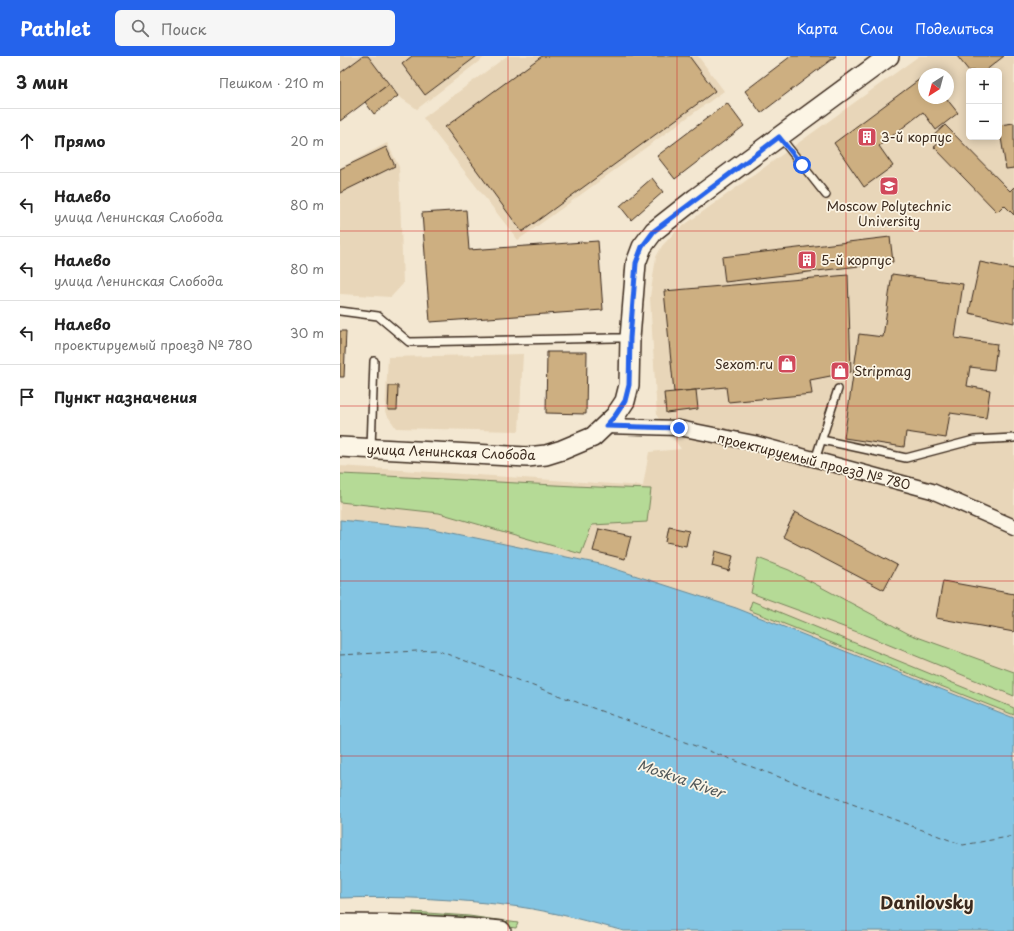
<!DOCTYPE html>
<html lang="ru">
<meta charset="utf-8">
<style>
:root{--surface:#fff;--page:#f6f6f6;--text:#222;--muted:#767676;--line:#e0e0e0;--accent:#2563eb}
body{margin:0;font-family:"Playpen Sans",sans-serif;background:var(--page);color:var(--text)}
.controls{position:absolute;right:12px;top:12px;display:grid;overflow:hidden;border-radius:6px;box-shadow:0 2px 10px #0003}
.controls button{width:36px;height:36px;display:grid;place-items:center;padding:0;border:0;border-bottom:1px solid var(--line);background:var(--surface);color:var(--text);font:20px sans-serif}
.compass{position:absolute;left:578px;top:12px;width:36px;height:36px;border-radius:50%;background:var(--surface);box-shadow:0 2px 10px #0003;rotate:216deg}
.stop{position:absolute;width:12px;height:12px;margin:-9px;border:3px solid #2563eb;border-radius:50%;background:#fff}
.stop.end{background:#2563eb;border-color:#fff;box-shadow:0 1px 4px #0008}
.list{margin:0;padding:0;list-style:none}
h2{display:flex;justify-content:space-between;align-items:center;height:52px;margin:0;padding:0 16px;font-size:17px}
h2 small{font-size:13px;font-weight:400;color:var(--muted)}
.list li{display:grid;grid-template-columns:26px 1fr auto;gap:12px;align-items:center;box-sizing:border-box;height:64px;padding:0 16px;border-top:1px solid var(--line)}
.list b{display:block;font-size:15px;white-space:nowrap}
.list p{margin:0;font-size:13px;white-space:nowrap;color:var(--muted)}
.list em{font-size:13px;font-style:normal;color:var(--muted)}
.icon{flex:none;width:22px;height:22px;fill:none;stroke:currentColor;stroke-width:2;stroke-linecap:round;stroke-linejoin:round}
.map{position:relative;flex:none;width:674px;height:875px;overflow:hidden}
header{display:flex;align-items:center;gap:24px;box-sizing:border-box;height:56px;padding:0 20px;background:var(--accent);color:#fff}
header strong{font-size:19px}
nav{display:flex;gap:22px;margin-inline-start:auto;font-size:14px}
.search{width:280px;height:36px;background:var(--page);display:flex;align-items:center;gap:10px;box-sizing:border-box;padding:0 14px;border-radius:6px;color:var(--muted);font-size:15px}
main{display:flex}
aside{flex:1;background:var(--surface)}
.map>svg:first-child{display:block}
</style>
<header>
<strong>Pathlet</strong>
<div class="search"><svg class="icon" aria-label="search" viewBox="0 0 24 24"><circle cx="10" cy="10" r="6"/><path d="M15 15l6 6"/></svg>Поиск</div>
<nav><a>Карта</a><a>Слои</a><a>Поделиться</a></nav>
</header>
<main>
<aside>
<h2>3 мин<small>Пешком · 210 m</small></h2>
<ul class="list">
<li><svg class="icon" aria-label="ahead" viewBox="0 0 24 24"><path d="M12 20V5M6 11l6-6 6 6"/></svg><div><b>Прямо</b></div><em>20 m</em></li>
<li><svg class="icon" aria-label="left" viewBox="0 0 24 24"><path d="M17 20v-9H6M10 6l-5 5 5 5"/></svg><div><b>Налево</b><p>улица Ленинская Слобода</p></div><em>80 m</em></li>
<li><svg class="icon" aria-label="left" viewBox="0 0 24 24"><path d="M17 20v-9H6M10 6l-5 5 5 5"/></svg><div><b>Налево</b><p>улица Ленинская Слобода</p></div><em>80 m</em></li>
<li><svg class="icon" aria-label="left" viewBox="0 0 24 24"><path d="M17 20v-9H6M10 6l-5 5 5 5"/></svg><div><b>Налево</b><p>проектируемый проезд № 780</p></div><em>30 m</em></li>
<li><svg class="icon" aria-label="arrive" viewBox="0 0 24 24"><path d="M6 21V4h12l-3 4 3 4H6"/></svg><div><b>Пункт назначения</b></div></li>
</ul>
</aside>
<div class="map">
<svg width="674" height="875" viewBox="0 0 674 875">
<rect width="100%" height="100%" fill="#f3e7d1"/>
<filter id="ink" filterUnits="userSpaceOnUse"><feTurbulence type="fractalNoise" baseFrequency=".025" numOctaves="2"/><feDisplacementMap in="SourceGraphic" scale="8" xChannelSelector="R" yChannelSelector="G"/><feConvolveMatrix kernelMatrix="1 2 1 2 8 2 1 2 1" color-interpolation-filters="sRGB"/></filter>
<g filter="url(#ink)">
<g fill="#e8d6b9" fill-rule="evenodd">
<polygon points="0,0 23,0 0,17"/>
<polygon points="28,0 146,0 77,53 58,40 34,58 25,46 49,28"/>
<polygon points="167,0 358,0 384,35 178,184 83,62"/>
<path d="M579,0h95v662l-278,-110 -136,-44 -167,-35 -93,-9v-54l303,20 6,-34 32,-3 -24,-33 -7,-119 6,-40 6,-11 14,-15zM629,15h30v66h-30zM584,18h24v24h-24z"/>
<polygon points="47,87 59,111 63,228 51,241 0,238 0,112"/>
<polygon points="183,298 179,375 56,372 45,356 48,301"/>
</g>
<g fill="#b5da96" stroke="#78825a">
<path d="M0,418c104,4 208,12 311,15l-4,33 -55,3 -11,29 -142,-41 -99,-11z"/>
<polygon points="418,502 449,514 569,578 674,616 674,640 520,577 411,537"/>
<polygon points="412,545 674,652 674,659 409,554"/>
<polygon points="73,856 129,860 178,867 176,872 128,866 73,862"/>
</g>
<path fill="#83c5e3" stroke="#668794" d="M0,464l93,9 167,35 136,44 278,110v213h-390c-34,-9 -69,-19 -104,-24 -59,-8 -120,-11 -180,-9z"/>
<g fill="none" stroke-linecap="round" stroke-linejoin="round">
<polyline stroke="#515859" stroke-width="1" stroke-dasharray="5 4" stroke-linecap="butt" points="0,599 96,594 623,789 674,780"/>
</g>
<g fill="#cdaf81" stroke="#3b2a1e">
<polygon points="23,0 28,0 49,28 0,65 0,17"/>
<polygon points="72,0 137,0 85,39 62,8"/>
<polygon points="202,0 349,0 375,35 182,176 105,71"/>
<polygon points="451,0 496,0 421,57 405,35"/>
<polygon points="617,0 664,0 645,15 629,15"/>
<polygon points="584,20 584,42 606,42 618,57 596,74 583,56 539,90 553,110 524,131 494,87"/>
<polygon points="49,28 58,40 34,58 25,46"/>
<polygon points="387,47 404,70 335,123 317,100"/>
<polygon points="674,67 674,112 666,113 659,69"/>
<polygon points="605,69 670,135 674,131 674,159 664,149 657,156 594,91 598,88 592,81"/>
<polygon points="46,91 55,110 0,137 0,113"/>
<polygon points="312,122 323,136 291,164 280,150"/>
<polygon points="126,154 129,194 258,185 263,254 90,266 82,157"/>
<polygon points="550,181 553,206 385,226 382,201"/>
<polygon points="640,206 674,213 674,267 629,257"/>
<polygon points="552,218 623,228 615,282 657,288 654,314 630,311 627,330 650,334 646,362 610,357 606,382 566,376 564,391 504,382 519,278 543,281"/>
<polygon points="508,219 511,316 470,324 472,338 388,346 386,331 334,336 324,235"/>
<polygon points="0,275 6,275 4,321 0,321"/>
<polygon points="207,296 247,296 246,358 206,357"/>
<polygon points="49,330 58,330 57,354 48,354"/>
<polygon points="356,334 358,353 326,357 324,337"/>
<polygon points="455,456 557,509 544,534 443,481"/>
<polygon points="329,471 349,475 346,490 326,486"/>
<polygon points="259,473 291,480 285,503 253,495"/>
<polygon points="375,495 393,500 389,515 372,510"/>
<polygon points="603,525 674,538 674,576 596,562"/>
</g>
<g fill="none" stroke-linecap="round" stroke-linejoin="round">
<g stroke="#3b2a1e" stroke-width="10">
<g id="lane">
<polyline points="440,81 486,139"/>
<polyline points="0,255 38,260 69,286 274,282 290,282"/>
<polyline points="482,384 566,402 634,384 674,382"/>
<polyline points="31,392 34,305"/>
<polyline points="475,404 498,333"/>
</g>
</g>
<g stroke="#3b2a1e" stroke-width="17">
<polyline id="street" points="266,370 339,372 414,387 592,435 674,471"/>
</g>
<g stroke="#3b2a1e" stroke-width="22">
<g id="secondary">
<polyline points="0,391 187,401 206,399 222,394 253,381 275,360 285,345 289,329 290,282 296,207 302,191 314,175 356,142 549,0"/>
<path d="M0,868c54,0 107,1 161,7"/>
</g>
</g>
<use href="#lane" stroke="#fcf5e5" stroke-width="7"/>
<use href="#street" stroke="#fcf5e5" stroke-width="14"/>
<use href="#secondary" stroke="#fcf5e5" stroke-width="19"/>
</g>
</g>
<g fill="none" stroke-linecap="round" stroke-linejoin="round" filter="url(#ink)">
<polyline stroke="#2563eb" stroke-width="5" points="339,372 266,370 275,360 285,345 289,329 290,282 296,207 302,191 314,175 439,81 462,109"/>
</g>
<path fill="none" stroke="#d62828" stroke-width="1" stroke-opacity="0.55" d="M168,0v875M337,0v875M506,0v875M0,175h674M0,350h674M0,525h674M0,700h674"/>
<defs>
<g id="building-square" transform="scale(1)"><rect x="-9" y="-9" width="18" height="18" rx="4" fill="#d1495b" stroke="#fcf5e5"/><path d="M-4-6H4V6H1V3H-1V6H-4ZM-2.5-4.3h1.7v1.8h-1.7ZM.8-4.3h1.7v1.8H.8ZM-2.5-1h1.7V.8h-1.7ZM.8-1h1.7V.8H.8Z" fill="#fff"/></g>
<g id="university-square" transform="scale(1)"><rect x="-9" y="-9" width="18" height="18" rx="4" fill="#d1495b" stroke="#fcf5e5"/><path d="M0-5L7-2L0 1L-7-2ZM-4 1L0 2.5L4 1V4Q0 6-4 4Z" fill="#fff"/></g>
<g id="shop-square" transform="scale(1)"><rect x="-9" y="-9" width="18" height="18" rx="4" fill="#d1495b" stroke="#fcf5e5"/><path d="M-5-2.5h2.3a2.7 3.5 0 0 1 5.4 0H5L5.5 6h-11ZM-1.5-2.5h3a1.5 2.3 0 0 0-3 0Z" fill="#fff"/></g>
</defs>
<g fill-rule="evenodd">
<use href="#building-square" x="527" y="81"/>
<use href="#university-square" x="549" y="130"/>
<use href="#building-square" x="467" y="204"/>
<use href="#shop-square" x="447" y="308"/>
<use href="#shop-square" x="500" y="315"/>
</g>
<g text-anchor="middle" stroke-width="3.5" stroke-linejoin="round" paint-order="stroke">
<g font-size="13" fill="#3b2a1e" stroke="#fcf5e5" text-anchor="start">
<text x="541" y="86">3-й корпус</text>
<text x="549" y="155" text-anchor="middle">Moscow Polytechnic<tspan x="549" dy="15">University</tspan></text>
<text x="481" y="209">5-й корпус</text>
<text x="433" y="313" text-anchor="end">Sexom.ru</text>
<text x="514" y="320">Stripmag</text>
</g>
<g font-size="13" fill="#3b2a1e" stroke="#fcf5e5">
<text transform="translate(111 396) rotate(2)" y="5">улица Ленинская Слобода</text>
<text transform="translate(474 405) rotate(14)" y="5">проектируемый проезд № 780</text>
</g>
<g font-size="14" font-style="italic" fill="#515859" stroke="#fcf5e5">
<text transform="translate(341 723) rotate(19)" y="5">Moskva River</text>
</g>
<g font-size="17" font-weight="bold" fill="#3b2a1e" stroke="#fcf5e5">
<text x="587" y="853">Danilovsky</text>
</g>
</g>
</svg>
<div class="controls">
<button>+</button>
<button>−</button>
</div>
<svg class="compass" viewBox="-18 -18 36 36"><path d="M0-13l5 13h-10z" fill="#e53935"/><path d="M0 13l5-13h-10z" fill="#767676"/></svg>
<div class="stop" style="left:462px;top:109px"></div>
<div class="stop end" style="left:339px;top:372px"></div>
</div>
</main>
